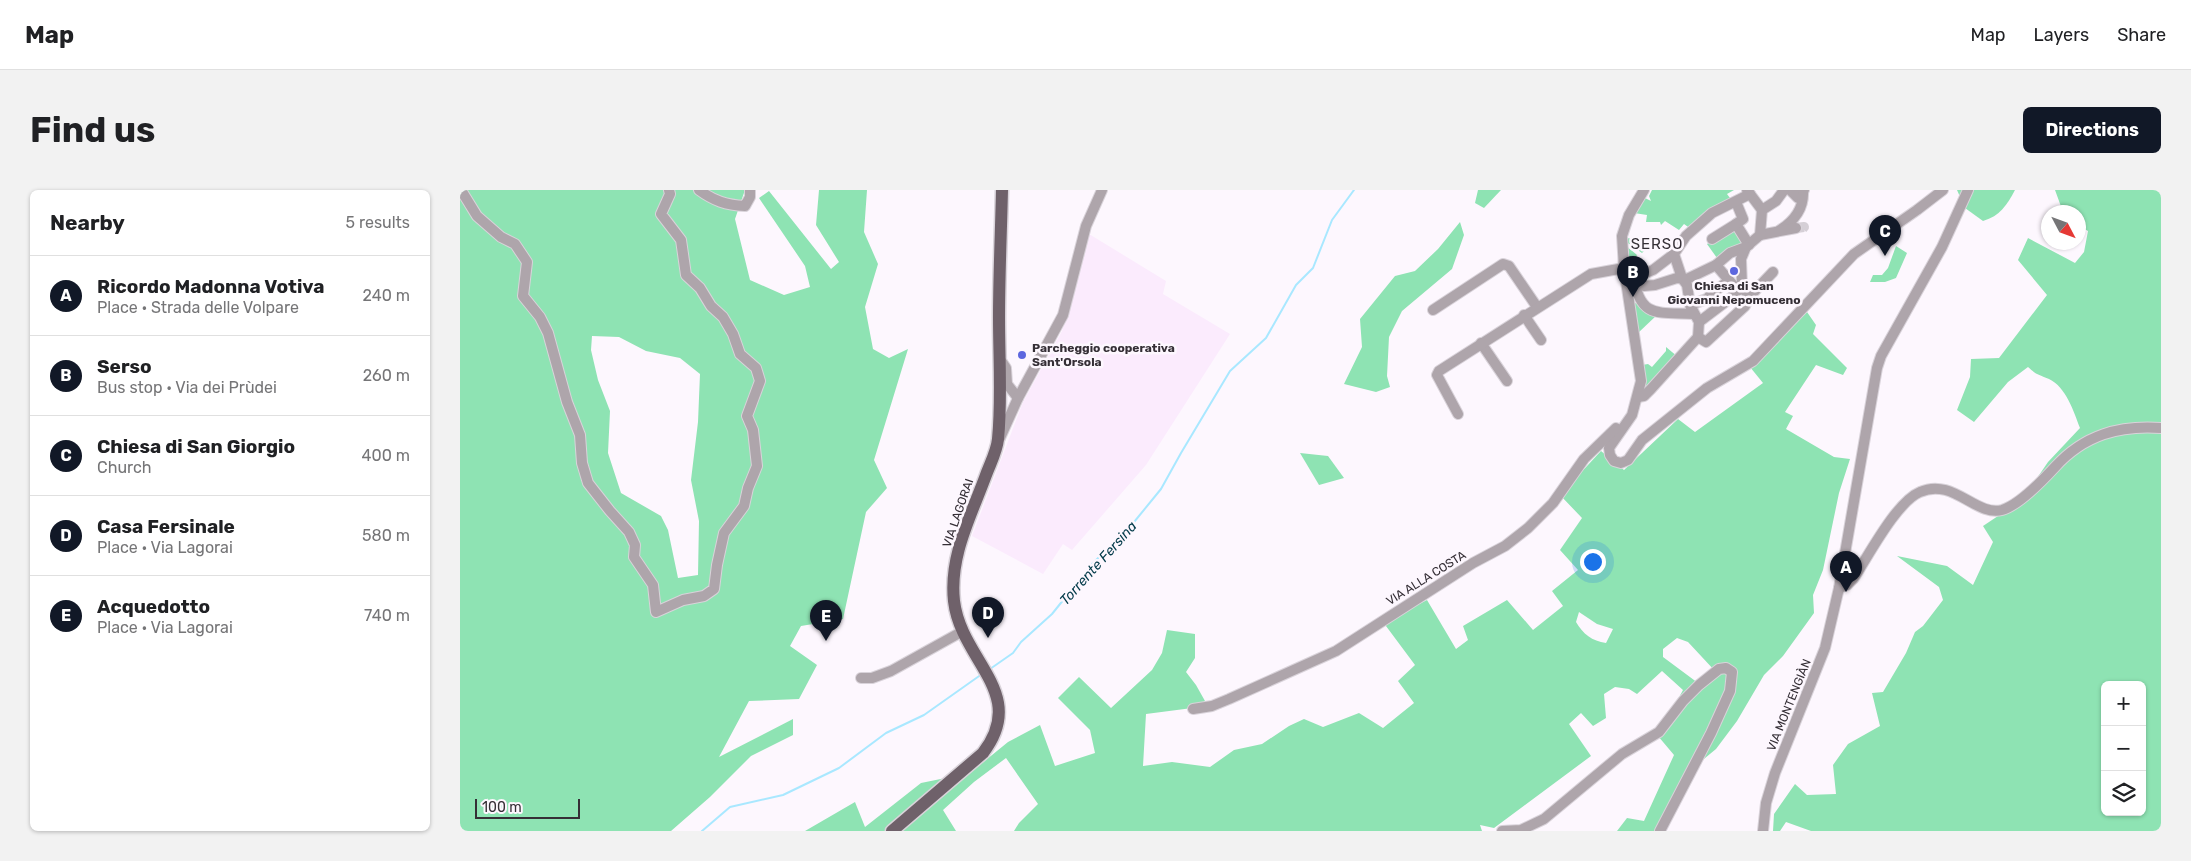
<!DOCTYPE html>
<meta charset="utf-8">
<style>
:root{--surface:#fff;--page:#f2f2f2;--text:#202124;--muted:#757577;--line:#e0e0e0;--accent:#111827}
body{margin:0;font-family:Rubik,sans-serif;background:var(--page);color:var(--text)}
.controls{position:absolute;right:15px;bottom:15px;display:grid;overflow:hidden;border-radius:8px;box-shadow:0 1px 4px #0004}
.controls button{width:45px;height:45px;display:grid;place-items:center;padding:0;border:0;border-bottom:1px solid var(--line);background:var(--surface);color:var(--text);font:25px sans-serif}
.compass{position:absolute;left:1581px;top:15px;width:45px;height:45px;border-radius:50%;background:var(--surface);box-shadow:0 1px 4px #0004;rotate:131deg}
.scale{position:absolute;left:15px;bottom:12px;width:105px;box-sizing:border-box;padding-left:5px;border:2px solid #352f36;border-top:0;font-size:14px;line-height:18px;white-space:nowrap;color:#352f36;-webkit-text-stroke:4px #fdf7fe;paint-order:stroke}
.you{position:absolute;left:1132px;top:371px;width:18px;height:18px;margin:-12px;border:4px solid #fff;border-radius:50%;background:#1a73e8;box-shadow:0 0 0 8px #1a73e833}
.badge{display:grid;place-items:center;width:32px;height:32px;border-radius:50%;background:var(--accent);color:#fff;font-size:16px;font-weight:700}
.pin{position:absolute;translate:-50% -41px;filter:drop-shadow(0 1px 2px #0008)}
.pin::after{content:'';position:absolute;top:26px;width:18px;height:15px;background:inherit;clip-path:polygon(0 0,100% 0,50% 100%)}
.list{margin:0;padding:0;list-style:none}
h2{display:flex;justify-content:space-between;align-items:center;height:65px;margin:0;padding:0 20px;font-size:21px}
h2 small{font-size:16px;font-weight:400;color:var(--muted)}
.list li{display:grid;grid-template-columns:32px 1fr auto;gap:15px;align-items:center;box-sizing:border-box;height:80px;padding:0 20px;border-top:1px solid var(--line)}
.list b{display:block;font-size:19px;white-space:nowrap}
.list p{margin:0;font-size:16px;white-space:nowrap;color:var(--muted)}
.list em{font-size:16px;font-style:normal;color:var(--muted)}
.icon{flex:none;width:28px;height:28px;fill:none;stroke:currentColor;stroke-width:2;stroke-linecap:round;stroke-linejoin:round}
.map{position:relative;flex:none;width:1701px;height:641px;overflow:hidden;border-radius:8px}
header{display:flex;align-items:center;gap:30px;box-sizing:border-box;height:70px;padding:0 25px;background:var(--surface);border-bottom:1px solid var(--line)}
header strong{font-size:24px}
nav{display:flex;gap:28px;margin-inline-start:auto;font-size:18px}
.intro{display:flex;align-items:center;justify-content:space-between;box-sizing:border-box;height:120px;padding:0 30px}
h1{margin:0;font-size:35px}
.button{padding:12px 22px;border-radius:8px;background:var(--accent);color:#fff;font-size:18px;font-weight:700}
main{display:flex;gap:30px;padding:0 30px}
aside{flex:1;background:var(--surface);border-radius:8px;box-shadow:0 1px 4px #0004}
.map>svg:first-child{display:block}
</style>
<header>
<strong>Map</strong>
<nav><a>Map</a><a>Layers</a><a>Share</a></nav>
</header>
<div class="intro"><h1>Find us</h1><a class="button">Directions</a></div>
<main>
<aside>
<h2>Nearby<small>5 results</small></h2>
<ul class="list">
<li><span class="badge">A</span><div><b>Ricordo Madonna Votiva</b><p>Place · Strada delle Volpare</p></div><em>240 m</em></li>
<li><span class="badge">B</span><div><b>Serso</b><p>Bus stop · Via dei Prùdei</p></div><em>260 m</em></li>
<li><span class="badge">C</span><div><b>Chiesa di San Giorgio</b><p>Church</p></div><em>400 m</em></li>
<li><span class="badge">D</span><div><b>Casa Fersinale</b><p>Place · Via Lagorai</p></div><em>580 m</em></li>
<li><span class="badge">E</span><div><b>Acquedotto</b><p>Place · Via Lagorai</p></div><em>740 m</em></li>
</ul>
</aside>
<div class="map">
<svg width="1701" height="641" viewBox="0 0 1701 641">
<rect width="100%" height="100%" fill="#fdf7fe"/>
<polygon fill="#fbebfd" points="629,44 706,91 703,104 770,144 686,275 612,360 603,354 583,384 512,346 563,212 602,141"/>
<g fill="#8ee3b3" fill-rule="evenodd">
<path d="M0,0h285l-10,29 15,61 34,15 26,-8 -5,-21 -46,-68 10,-7 62,78 8,-7 -23,-37 3,-35h48l-3,42 14,32 -13,43 8,42 16,9 19,-9 -34,111 13,28 -21,24 -23,107 -42,7 -11,20 27,19 -18,34 -50,2 -30,56 74,-38v16l-42,21 -41,41 -39,34h-211zM132,146l27,1 27,14 34,7 20,16 -2,48 -7,58 8,41 -1,54 -20,3 -10,-48 -7,-14 -40,-23 -13,-40 2,-42 -12,-31 -7,-30z"/>
<polygon points="1018,0 1041,0 1024,18 1015,13"/>
<polygon points="1192,0 1274,0 1267,4 1273,12 1231,39 1224,34 1219,40 1205,31 1201,35 1200,32 1186,32 1187,25 1174,23 1183,7 1191,11 1189,6"/>
<path d="M1497,0h58c-8,15 -15,26 -32,31l-18,-13z"/>
<path d="M1595,0h106v641h-350l-25,-9 -6,9h-7l1,-17 21,-30 12,11 29,-1 -3,-29 15,-21 32,-18 -8,-33 11,-1 23,-39 9,-21 8,-6 20,-26 -4,-13 -42,-31 50,10 26,19 20,-43 -10,-16 39,-26 26,-38 32,-34c-6,-16 -14,-41 -31,-49 -11,-5 -11,-3 -21,-12l-20,15 -34,40 -17,-12 13,-33 1,-18 28,-1 48,-63 -29,-35 10,-22 47,25 9,-11 4,-21 -9,-5 -1,-14h-15zM1645,495h37v127h-37z"/>
<polygon points="1000,32 1004,45 992,79 942,121 929,147 927,186 930,197 916,202 884,194 902,157 900,129 935,86 955,81 978,59"/>
<polygon points="1275,35 1286,52 1257,68 1247,54"/>
<polygon points="1166,48 1185,50 1189,56 1182,63 1165,51"/>
<polygon points="1164,54 1177,65 1174,71 1183,80 1174,83 1166,75"/>
<polygon points="1436,56 1447,63 1436,88 1425,92 1410,92 1413,85 1422,85 1428,78"/>
<polygon points="1179,112 1198,124 1177,144 1173,114"/>
<path d="M1347,122l9,13 -3,9 34,34 -4,7 -27,-10 -31,47 8,4 -7,13 48,28 16,2 -11,34 -16,77 -10,25 1,18 -31,43 -19,19 -27,46 -21,28 -23,19 -35,63h-41l10,-13 17,3 30,-66 -16,-19 25,-46 -21,-19 -25,23 -8,-5 -14,-2 -11,7 2,24 -13,8 -12,-13 -12,11 22,32 -97,72 -14,-3 2,6h-468l5,-8 19,-19 -32,-46 -32,24 -31,28 13,21h-151l50,-29 10,25 56,-44 49,-10 38,-31 32,-17 15,41 40,-13 -5,-23 -32,-32 21,-21 32,31 41,-38 10,-17 5,-23 28,4v24l-9,14 10,13 9,16 -5,6 -54,7 -3,52 29,-4 38,5 24,-17 28,-6 27,-18 15,-7 19,8 36,-14 24,15 31,-25 -16,-22 17,-16 -32,-43 44,-22 29,49 12,-9 -5,-14 44,-26 26,30 30,-24 -11,-15 26,-21 -18,-20 22,-32 -22,-23 41,-44 23,19 54,-51 17,13 68,-49 -13,-16zM1119,422l18,12 16,5 -7,14c-14,-2 -23,-9 -30,-21zM1217,448l11,4 27,29 -17,12 -35,-26v-8z"/>
<polygon points="1206,157 1218,167 1184,204 1182,175 1188,174 1192,177 1206,161"/>
<polygon points="840,263 868,266 884,288 859,295"/>
</g>
<g fill="none" stroke-linecap="round" stroke-linejoin="round">
<g stroke="#a9e8ff" stroke-width="2">
<polyline points="530,479 553,463 561,452 592,424 633,373 670,337 701,299 721,263 770,181 806,148 836,95 853,78 872,30 894,0"/>
<polyline points="242,641 270,617 323,605 379,578 426,543 464,525 522,484"/>
</g>
<polyline stroke="#d5cfd6" stroke-width="10" stroke-dasharray="10 5" stroke-linecap="butt" points="1336,38 1344,37 1341,40"/>
<g stroke="#d9d3da" stroke-width="12">
<g id="minor">
<polyline points="1,0 17,26 41,47 55,54 67,72 63,106 80,127 88,143 107,212 120,245 122,273 128,293 150,321 169,342 175,355 174,367 193,395 196,422 223,410 244,406 254,399 257,375 264,343 284,316 288,298 297,276 293,240 287,226 300,191 296,178 280,164 273,144 263,127 251,116 240,98 226,85 221,50 201,24 210,4 209,0"/>
<path d="M239,0c15,11 27,15 46,16l5,-9v-7"/>
<polyline points="1184,0 1169,25 1162,46 1164,78 1181,191 1172,225 1149,258 1150,265 1154,271 1161,273 1168,270 1182,250 1247,198 1293,171 1394,64 1457,20 1483,0"/>
<polyline points="1287,0 1302,20"/>
<polyline points="1330,0 1338,8 1344,0"/>
<polyline points="1276,12 1283,29 1276,34 1289,55"/>
<path d="M1320,40c14,-9 24,-22 23,-39"/>
<polyline points="1300,45 1336,38"/>
<polyline points="1252,49 1276,34"/>
<path d="M1214,64l-21,16 -19,8c6,41 25,34 60,36"/>
<polyline points="1256,75 1273,95"/>
<polyline points="1164,80 1184,96 1195,95 1217,88 1227,89 1256,75 1270,63 1286,57 1300,45 1302,20 1316,11 1324,0"/>
<polyline points="1282,96 1281,69 1286,57"/>
<polyline points="1289,107 1313,82"/>
<polyline points="1230,115 1252,107 1250,104 1269,91"/>
<polyline points="973,120 1043,74 1049,76 1077,117"/>
<polyline points="1064,125 1081,150"/>
<polyline points="1239,132 1230,115 1227,95 1222,88 1214,64 1226,46 1252,23 1290,4"/>
<polyline points="1239,132 1272,107 1282,96"/>
<polyline points="1238,147 1246,152 1285,116 1289,107 1282,96"/>
<polyline points="1021,153 1047,191"/>
<polyline points="542,172 546,178 547,194 558,208"/>
<polyline points="1178,207 1184,206 1191,199 1238,147 1239,132"/>
<polyline points="998,224 977,185 979,181 1131,84 1164,78"/>
<polyline points="540,248 558,208 603,125 626,36 642,0"/>
<path d="M1379,398l8,-3 6,-6c15,-22 43,-77 67,-87 33,-15 56,25 82,18 17,-5 41,-30 53,-43 29,-32 64,-42 106,-39"/>
<polyline points="401,488 412,488 431,481 503,441"/>
<polyline points="733,519 752,516 769,509 876,461 1013,373 1045,356 1068,338 1093,313 1124,269 1156,238"/>
<polyline points="1042,641 1061,640 1084,629 1162,564 1199,542 1223,511 1239,495 1259,479 1266,478 1272,482 1270,501 1251,543 1200,641"/>
<polyline points="1303,641 1306,613 1315,583 1365,458 1379,398 1417,178 1421,166 1482,57 1508,0"/>
</g>
</g>
<g stroke="#d9d3da" stroke-width="15">
<path id="major" d="M432,641l91,-78c46,-60 -22,-92 -29,-152 -5,-45 17,-85 32,-126 4,-11 11,-24 12,-36 4,-39 1,-81 1,-121 0,-42 2,-85 3,-128"/>
</g>
<use href="#minor" stroke="#aea5ab" stroke-width="10"/>
<use href="#major" stroke="#6f616a" stroke-width="12"/>
</g>
<g fill="#5d67df" stroke="#fdf7fe" stroke-width="2">
<circle cx="1274" cy="81" r="5"/>
<circle cx="562" cy="165" r="5"/>
</g>
<g text-anchor="middle" stroke-width="5" stroke-linejoin="round" paint-order="stroke">
<g font-size="12" font-weight="bold" fill="#352f36" stroke="#fdf7fe">
<text x="1274" y="100">Chiesa di San<tspan x="1274" dy="14">Giovanni Nepomuceno</tspan></text>
<text x="572" y="162" text-anchor="start">Parcheggio cooperativa<tspan x="572" dy="14">Sant'Orsola</tspan></text>
</g>
<g font-size="12" fill="#352f36" stroke="#fdf7fe">
<text transform="translate(498 323) rotate(-71)" y="4">VIA LAGORAI</text>
<text transform="translate(966 388) rotate(-32)" y="4">VIA ALLA COSTA</text>
<text transform="translate(1329 515) rotate(-68)" y="4">VIA MONTENGIÀN</text>
</g>
<g font-size="14" font-style="italic" fill="#003948" stroke="#fdf7fe">
<text transform="translate(638 373) rotate(-48)" y="5">Torrente Fersina</text>
</g>
<g font-size="15" letter-spacing="1" fill="#352f36" stroke="#fdf7fe">
<text x="1197" y="59">SERSO</text>
</g>
</g>
</svg>
<div class="controls">
<button>+</button>
<button>−</button>
<button><svg class="icon" aria-label="layers" viewBox="0 0 24 24"><path d="M12 4l9 5-9 5-9-5zM3 14l9 5 9-5"/></svg></button>
</div>
<svg class="compass" viewBox="-18 -18 36 36"><path d="M0-13l5 13h-10z" fill="#e53935"/><path d="M0 13l5-13h-10z" fill="#757577"/></svg>
<div class="scale">100 m</div>
<div class="you"></div>
<div class="pin badge" style="left:1386px;top:402px">A</div>
<div class="pin badge" style="left:1173px;top:107px">B</div>
<div class="pin badge" style="left:1425px;top:66px">C</div>
<div class="pin badge" style="left:528px;top:448px">D</div>
<div class="pin badge" style="left:366px;top:451px">E</div>
</div>
</main>
